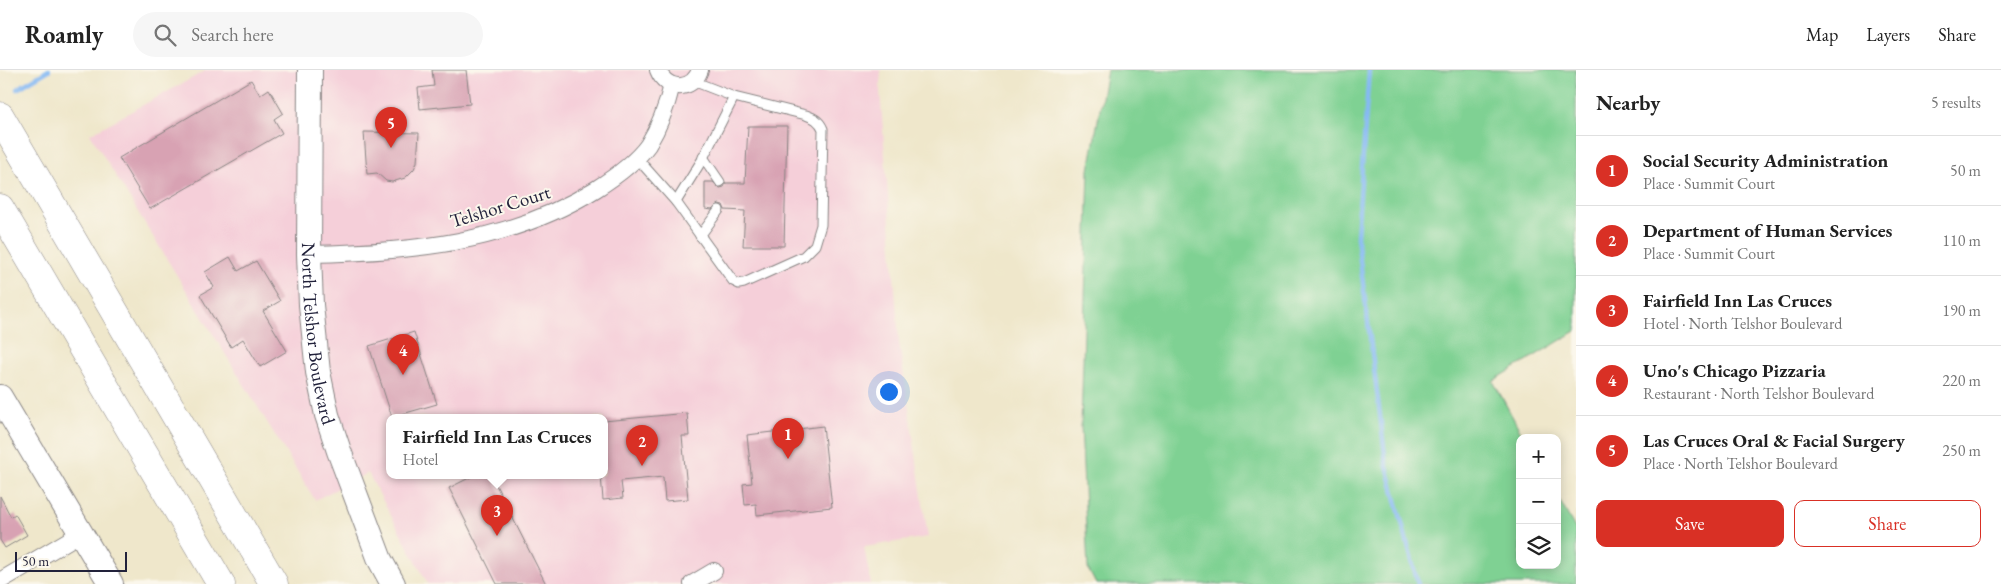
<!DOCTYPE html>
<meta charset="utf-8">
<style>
:root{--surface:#fff;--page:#f6f6f6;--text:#222;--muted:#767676;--line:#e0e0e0;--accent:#d93025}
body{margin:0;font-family:"EB Garamond",serif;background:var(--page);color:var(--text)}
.controls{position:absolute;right:15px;bottom:15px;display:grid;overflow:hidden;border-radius:10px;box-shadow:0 2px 12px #0003}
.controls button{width:45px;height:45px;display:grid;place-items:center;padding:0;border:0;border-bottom:1px solid var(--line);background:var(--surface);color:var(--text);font:25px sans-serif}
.scale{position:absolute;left:15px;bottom:12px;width:112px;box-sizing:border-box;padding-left:5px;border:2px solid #22223b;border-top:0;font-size:14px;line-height:18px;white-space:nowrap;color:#22223b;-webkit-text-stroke:4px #fbf7ec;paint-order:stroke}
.you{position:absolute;left:888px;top:321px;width:18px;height:18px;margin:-12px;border:4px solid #fff;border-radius:50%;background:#1a73e8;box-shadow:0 0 0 8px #1a73e833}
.badge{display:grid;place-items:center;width:32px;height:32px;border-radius:50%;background:var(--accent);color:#fff;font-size:16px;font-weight:700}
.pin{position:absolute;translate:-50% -41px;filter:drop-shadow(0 1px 2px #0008)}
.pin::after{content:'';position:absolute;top:26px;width:18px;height:15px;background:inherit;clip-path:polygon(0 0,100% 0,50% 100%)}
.popup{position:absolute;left:386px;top:344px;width:222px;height:65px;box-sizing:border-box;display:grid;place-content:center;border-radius:10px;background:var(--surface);filter:drop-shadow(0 1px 4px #0005);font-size:16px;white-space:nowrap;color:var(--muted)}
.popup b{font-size:19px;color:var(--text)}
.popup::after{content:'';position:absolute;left:50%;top:100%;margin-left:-10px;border:10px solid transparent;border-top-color:var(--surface)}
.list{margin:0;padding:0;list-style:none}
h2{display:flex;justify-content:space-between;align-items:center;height:65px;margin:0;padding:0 20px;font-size:21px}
h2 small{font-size:16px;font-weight:400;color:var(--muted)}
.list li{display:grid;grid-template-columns:32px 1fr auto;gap:15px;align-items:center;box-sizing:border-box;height:70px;padding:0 20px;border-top:1px solid var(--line)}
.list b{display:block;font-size:19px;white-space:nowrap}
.list p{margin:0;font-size:16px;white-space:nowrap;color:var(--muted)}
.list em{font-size:16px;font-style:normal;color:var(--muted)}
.actions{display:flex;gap:10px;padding:15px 20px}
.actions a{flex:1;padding:11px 0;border:1px solid var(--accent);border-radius:10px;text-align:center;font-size:18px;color:var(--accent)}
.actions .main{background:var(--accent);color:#fff}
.icon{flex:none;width:28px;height:28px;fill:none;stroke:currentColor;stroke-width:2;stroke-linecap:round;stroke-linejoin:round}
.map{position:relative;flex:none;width:1576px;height:514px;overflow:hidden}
header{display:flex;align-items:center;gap:30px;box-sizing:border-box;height:70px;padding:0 25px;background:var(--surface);border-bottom:1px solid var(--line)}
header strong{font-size:24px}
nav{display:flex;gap:28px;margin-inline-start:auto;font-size:18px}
.search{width:350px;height:45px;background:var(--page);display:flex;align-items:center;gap:12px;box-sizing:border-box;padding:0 18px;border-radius:28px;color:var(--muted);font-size:19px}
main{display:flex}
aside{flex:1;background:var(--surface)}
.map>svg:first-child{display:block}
</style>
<header>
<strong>Roamly</strong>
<div class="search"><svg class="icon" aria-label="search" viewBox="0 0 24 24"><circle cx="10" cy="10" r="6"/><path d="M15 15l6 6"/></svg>Search here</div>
<nav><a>Map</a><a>Layers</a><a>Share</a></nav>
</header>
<main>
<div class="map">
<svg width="1576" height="514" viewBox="0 0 1576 514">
<rect width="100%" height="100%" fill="#fbf7ec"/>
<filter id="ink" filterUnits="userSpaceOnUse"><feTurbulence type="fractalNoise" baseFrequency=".02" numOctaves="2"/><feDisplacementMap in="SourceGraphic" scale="10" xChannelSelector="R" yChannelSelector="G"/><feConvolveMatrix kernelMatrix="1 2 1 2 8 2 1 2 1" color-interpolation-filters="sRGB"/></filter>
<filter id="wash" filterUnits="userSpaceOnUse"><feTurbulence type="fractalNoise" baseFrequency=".0096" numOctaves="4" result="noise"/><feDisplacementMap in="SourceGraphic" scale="20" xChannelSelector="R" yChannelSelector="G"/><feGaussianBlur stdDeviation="1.12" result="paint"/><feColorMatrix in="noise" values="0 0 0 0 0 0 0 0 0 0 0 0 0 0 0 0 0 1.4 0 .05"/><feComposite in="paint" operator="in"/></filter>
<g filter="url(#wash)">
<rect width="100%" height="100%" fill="#efe7cb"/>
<path fill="#f5cfd9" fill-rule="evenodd" d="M207,0h674l-1,20 19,252 29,195 -64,10 7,37h-443l-60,-111 -53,27 -225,-366zM390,347h214v58h-214z"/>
<polygon fill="#7fd193" stroke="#507a67" points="1107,0 1576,0 1576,261 1493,311 1524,368 1520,368 1520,495 1557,495 1557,426 1576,460 1576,514 1096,514 1088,499 1081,356 1089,100"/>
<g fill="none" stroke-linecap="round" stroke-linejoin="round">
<g stroke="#85b9f3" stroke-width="4.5">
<polyline points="1369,0 1357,167 1386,392 1418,514"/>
<polyline points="17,19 49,0"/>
</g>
</g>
<g id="blocks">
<g fill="#d8a2b3">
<polygon points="432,0 466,0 470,34 420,39 418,18 434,16"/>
<polygon points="251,10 260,25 269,19 283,43 274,49 282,63 150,139 119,88"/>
<polygon points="748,56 787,56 784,176 743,176 745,141 725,140 723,135 719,134 712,140 705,139 705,112 713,112 720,118 724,117 726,113 745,113"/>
<polygon points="364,62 419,63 417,92 414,99 405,108 392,112 386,111 377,103 367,104"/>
<polygon points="230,187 238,201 256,191 280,231 263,241 287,281 260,297 243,269 231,277 200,225 214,217 205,202"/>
<polygon points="414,262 437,334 392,347 369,276"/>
<polygon points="687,343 689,366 682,366 688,429 665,431 663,407 621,411 623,428 603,430 601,405 604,405 604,351"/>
<polygon points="823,356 832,437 757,445 756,434 745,435 743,414 752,413 747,365"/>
<polygon points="475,405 491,405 546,514 497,514 449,418"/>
<polygon points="0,426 11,447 15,444 27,465 5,478 0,470"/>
</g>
</g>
</g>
<g filter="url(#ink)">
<use href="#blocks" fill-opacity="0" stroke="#888483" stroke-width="1"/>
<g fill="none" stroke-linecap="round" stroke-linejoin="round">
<g stroke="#888483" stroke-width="11">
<g id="lane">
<path d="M636,87l40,45 57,79 6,3 5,-1 60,-27 11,-11 6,-20 2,-96c-4,-9 -9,-11 -17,-14l-72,-18 -41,-16"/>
<polyline points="703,87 720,112"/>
<polyline points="676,132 702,90 734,27"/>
<polyline points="700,166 719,140"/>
</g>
</g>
<g stroke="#888483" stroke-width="18">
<g id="street">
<path d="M658,0c8,21 34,22 42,0"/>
<path d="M309,184c101,-2 199,-10 287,-65 19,-12 39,-26 52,-44 11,-18 19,-39 24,-60"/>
<polyline points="0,511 81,463"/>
<polyline points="692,514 714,501"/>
</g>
</g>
<g stroke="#888483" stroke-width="26">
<g id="secondary">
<path id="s1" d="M310,0l-1,184 2,51 7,67 9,43 12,36 41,109 13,24"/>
<polyline points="0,327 111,514"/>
</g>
</g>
<g stroke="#888483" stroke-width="29">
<g id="highway">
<polyline points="0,46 274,514"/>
<polyline points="0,138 221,514"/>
</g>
</g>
<use href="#lane" stroke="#fff" stroke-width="9"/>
<use href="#street" stroke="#fff" stroke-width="16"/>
<use href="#secondary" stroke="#fff" stroke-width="24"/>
<use href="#highway" stroke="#fff" stroke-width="28"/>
</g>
</g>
<g text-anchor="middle" stroke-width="4" stroke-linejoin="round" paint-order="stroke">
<g font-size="19" fill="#22223b" stroke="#fbf7ec">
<text transform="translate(500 136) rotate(-17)" y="7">Telshor Court</text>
<text dy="7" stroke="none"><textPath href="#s1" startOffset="264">North Telshor Boulevard</textPath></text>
</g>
</g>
</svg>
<div class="controls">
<button>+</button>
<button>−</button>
<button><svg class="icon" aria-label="layers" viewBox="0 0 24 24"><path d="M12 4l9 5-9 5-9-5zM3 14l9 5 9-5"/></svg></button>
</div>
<div class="scale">50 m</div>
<div class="you"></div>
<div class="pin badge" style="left:788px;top:389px">1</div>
<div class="pin badge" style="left:642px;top:396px">2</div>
<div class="pin badge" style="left:497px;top:466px">3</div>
<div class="popup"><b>Fairfield Inn Las Cruces</b>Hotel</div>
<div class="pin badge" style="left:403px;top:305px">4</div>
<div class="pin badge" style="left:391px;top:78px">5</div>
</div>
<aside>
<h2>Nearby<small>5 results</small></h2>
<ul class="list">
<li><span class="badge">1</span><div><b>Social Security Administration</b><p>Place · Summit Court</p></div><em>50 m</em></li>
<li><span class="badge">2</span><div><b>Department of Human Services</b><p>Place · Summit Court</p></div><em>110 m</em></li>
<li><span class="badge">3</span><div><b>Fairfield Inn Las Cruces</b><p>Hotel · North Telshor Boulevard</p></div><em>190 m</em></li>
<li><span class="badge">4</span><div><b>Uno's Chicago Pizzaria</b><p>Restaurant · North Telshor Boulevard</p></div><em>220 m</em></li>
<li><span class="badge">5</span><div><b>Las Cruces Oral &amp; Facial Surgery</b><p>Place · North Telshor Boulevard</p></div><em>250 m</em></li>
</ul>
<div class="actions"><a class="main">Save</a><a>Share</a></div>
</aside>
</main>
